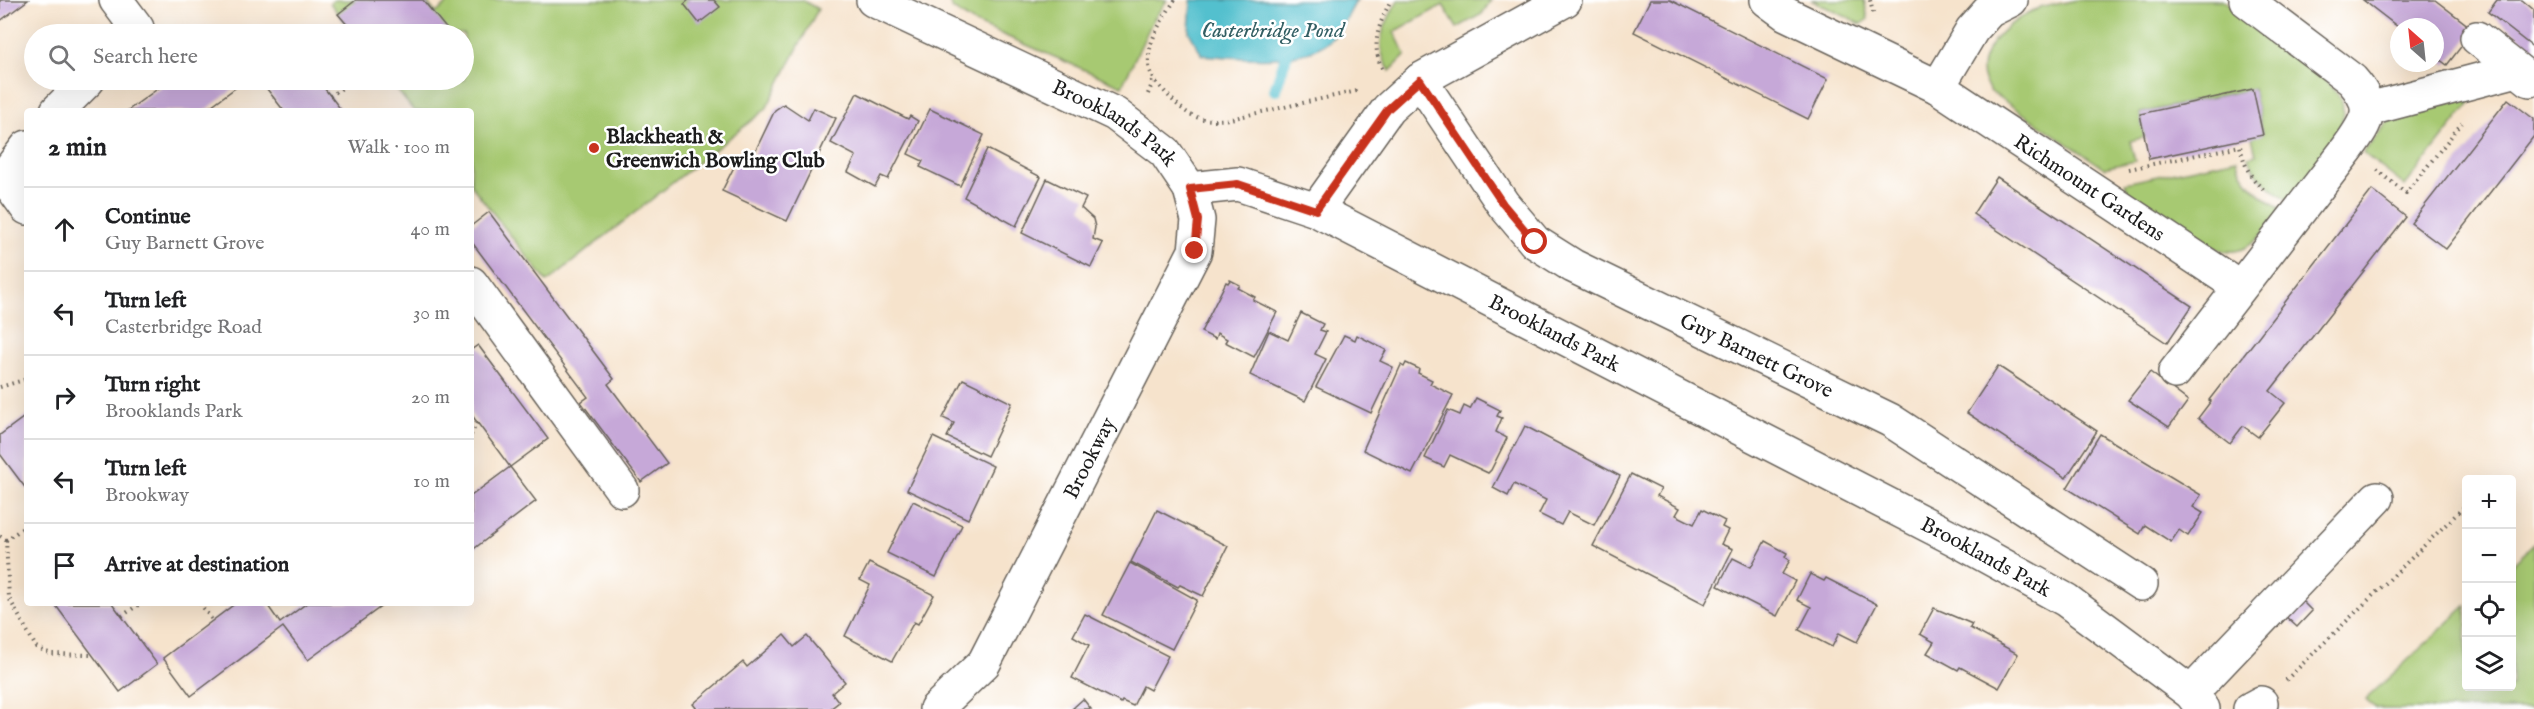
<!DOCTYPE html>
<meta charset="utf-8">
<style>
:root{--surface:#fff;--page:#f2f2f2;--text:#202124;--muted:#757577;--line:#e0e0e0}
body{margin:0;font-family:"IM FELL English",serif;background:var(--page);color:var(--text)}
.controls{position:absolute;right:18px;bottom:18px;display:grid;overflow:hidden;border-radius:6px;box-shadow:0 6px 24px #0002}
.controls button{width:54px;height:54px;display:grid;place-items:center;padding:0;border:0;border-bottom:2px solid var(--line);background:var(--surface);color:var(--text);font:30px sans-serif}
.compass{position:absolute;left:2390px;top:18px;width:54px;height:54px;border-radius:50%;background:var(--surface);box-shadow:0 6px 24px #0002;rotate:333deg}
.stop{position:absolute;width:18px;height:18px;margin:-14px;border:4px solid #c8321e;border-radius:50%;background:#fff}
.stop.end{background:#c8321e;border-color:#fff;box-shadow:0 2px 6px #0008}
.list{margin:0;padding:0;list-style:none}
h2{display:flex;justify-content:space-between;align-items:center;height:78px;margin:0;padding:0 24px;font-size:26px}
h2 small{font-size:20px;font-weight:400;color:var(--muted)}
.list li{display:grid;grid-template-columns:39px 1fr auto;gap:18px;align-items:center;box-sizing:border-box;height:84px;padding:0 24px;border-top:2px solid var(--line)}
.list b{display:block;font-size:22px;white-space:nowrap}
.list p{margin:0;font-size:20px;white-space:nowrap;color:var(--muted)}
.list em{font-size:20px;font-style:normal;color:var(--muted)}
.icon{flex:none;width:33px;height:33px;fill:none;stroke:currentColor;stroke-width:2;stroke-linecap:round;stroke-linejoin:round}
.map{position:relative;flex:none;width:2534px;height:709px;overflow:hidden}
.search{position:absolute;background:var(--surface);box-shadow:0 6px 24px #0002;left:24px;top:24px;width:450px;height:66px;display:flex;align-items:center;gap:15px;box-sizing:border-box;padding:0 21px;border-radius:33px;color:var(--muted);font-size:22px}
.panel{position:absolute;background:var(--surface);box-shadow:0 6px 24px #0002;left:24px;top:108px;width:450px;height:498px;border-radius:6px}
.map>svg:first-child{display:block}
</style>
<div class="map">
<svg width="2534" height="709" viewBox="0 0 2534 709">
<rect width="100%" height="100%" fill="#fff"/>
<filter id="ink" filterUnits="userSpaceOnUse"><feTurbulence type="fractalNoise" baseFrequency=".0167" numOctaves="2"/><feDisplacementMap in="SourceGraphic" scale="12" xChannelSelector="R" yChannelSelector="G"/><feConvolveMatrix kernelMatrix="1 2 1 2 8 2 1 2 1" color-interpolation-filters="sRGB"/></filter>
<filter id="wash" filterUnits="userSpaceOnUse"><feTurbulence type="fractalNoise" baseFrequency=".008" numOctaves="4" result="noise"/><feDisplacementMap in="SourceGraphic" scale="24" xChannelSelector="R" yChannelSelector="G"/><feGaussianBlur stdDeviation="1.35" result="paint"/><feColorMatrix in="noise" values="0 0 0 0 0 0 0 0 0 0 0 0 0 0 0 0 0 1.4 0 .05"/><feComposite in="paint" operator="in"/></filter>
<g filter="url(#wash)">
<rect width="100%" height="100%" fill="#f6e3cc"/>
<g fill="#a7c972" stroke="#627247" stroke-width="1.5">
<polygon points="334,0 425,0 436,13 452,0 802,0 818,9 766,109 547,282 471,185 471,111 414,111 389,80 464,80 464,34 354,34 330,3"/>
<polygon points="948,0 1167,0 1152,22 1122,86 973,22 953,9"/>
<path d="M1398,0h93l-9,14 -25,14 -14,-23 -49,27 12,23 -16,16c-18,-27 -6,-45 8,-71z"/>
<polygon points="1811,0 1864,0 1868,19 1861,24"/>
<path d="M2076,0h148l101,79 15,19 4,15 -3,13 -12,23 -40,52c-17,-13 -34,-22 -40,-44l7,-2 -4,-18 11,-3 -10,-45 -113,24 5,24 -15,4 5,20 -31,7 -113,-76c-26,-30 11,-66 39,-80 14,-7 32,-8 46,-12z"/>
<polygon points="2476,96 2405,186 2363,153 2392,117"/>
<path d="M2237,159c7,26 24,36 45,51 -21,27 -42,58 -79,31l-1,3 -73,-49 -4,-12z"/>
<polygon points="2534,544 2534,709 2376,709 2366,699 2466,606 2466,686 2512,686 2512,565"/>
</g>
<path fill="#53c0ce" stroke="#386e75" stroke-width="1.5" d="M1191,0h166c-7,10 -11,23 -19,32 -28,36 -96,26 -136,23l-13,-23z"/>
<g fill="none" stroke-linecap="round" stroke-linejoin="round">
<polyline stroke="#53c0ce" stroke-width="12" points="1275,90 1291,41"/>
</g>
<g id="blocks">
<g fill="#c6a8d8">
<polygon points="0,0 28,0 0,21"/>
<polygon points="356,0 423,0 449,32 355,34 338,14"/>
<polygon points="689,0 714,0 720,7 699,23 684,4"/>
<polygon points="1650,0 1670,0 1828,79 1808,119 1634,32"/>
<polygon points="2363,0 2435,0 2474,30 2447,65 2435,56 2435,27 2398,27"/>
<polygon points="2497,0 2522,0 2534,10 2534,48 2488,12"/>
<polygon points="170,80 246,80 204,111 127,111"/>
<polygon points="260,80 318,80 342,111 284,111"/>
<polygon points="2253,89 2263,135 2149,159 2140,114"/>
<polygon points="857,93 908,119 910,116 918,121 888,179 881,176 875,187 848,172 856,156 831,143"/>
<polygon points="2508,99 2534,119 2534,136 2446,249 2411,223"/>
<polygon points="784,104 808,120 814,108 836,118 787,221 722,191 739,157 750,162 775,110"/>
<polygon points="930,109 984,135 960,186 920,167 923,161 908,154"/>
<polygon points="987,149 1041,177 1016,226 964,197"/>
<polygon points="1997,177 2192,306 2167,343 1973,214"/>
<polygon points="1047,179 1086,198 1081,208 1093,219 1095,227 1093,239 1103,243 1091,267 1022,233"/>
<polygon points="2372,190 2406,217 2270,391 2285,403 2258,437 2243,426 2230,443 2198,418 2211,401 2209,400"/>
<polygon points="489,212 614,379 608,384 667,463 641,482 581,402 588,397 471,241 471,226"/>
<polygon points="1230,280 1240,285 1238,288 1255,297 1253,300 1277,312 1254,357 1225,342 1227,339 1217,333 1215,339 1201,332 1226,282 1228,283"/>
<polygon points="1301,313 1323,324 1320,330 1326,332 1315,354 1326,359 1305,401 1250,375 1269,331 1288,340"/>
<polygon points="1344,335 1355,340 1357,335 1386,350 1380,361 1393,367 1371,413 1316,387"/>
<polygon points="478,345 548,439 510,467 471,414 471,350"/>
<polygon points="1406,363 1419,369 1418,373 1432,380 1430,384 1453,395 1412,474 1363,450 1401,365 1404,367"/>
<polygon points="1998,366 2097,431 2066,478 1967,413"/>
<polygon points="2150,372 2188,401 2169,427 2128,400"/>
<polygon points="963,379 1012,403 987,456 947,437 954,423 943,418"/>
<polygon points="1476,398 1500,410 1497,416 1502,418 1496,432 1507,438 1491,470 1488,473 1450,455 1444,467 1425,458 1448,410 1460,415 1464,406 1470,409"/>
<polygon points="27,415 27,490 0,454 0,435"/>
<polygon points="1525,426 1620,476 1594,525 1568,512 1561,525 1539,514 1546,500 1514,484 1508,496 1493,488"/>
<polygon points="2100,434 2201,495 2193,507 2203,513 2188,536 2179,530 2171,542 2145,525 2140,534 2067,488"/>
<polygon points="933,437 993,466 968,519 907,490"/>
<polygon points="510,467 536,501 471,551 471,496"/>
<polygon points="1631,474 1661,489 1657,496 1680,508 1676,515 1694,524 1702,509 1725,521 1722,527 1728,530 1721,544 1733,549 1705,604 1593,546"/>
<polygon points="913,501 962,525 936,577 887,553"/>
<polygon points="1157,510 1228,546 1203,596 1180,585 1178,587 1131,562"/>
<polygon points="1765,541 1787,553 1785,557 1790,560 1782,574 1795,581 1777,616 1718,586 1733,558 1751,567"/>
<polygon points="869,563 934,595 918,624 914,622 892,661 845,636 870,585 860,580"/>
<polygon points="1130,563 1197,600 1172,649 1103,615"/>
<polygon points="1810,574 1824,581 1826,578 1877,604 1857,642 1839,633 1832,647 1799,630 1811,607 1797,600"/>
<polygon points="2299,598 2312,611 2297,627 2283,614"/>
<polygon points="54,603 112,603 157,664 120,692"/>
<polygon points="236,603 266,603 280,623 307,603 386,603 308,660 283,627 191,696 163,658"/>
<polygon points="1934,608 1972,624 1970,628 2018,654 1999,688 1960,667 1958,670 1927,653 1934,642 1920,634"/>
<polygon points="1085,614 1168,656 1150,690 1143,686 1133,706 1122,701 1121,703 1072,678 1089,645 1073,636"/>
<polygon points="784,635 794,647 807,636 845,682 832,693 839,702 830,709 697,709 693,704 743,662 747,667"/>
<polygon points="1083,699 1091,709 1072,709"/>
</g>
</g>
</g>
<g filter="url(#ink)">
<use href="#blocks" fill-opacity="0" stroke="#68625a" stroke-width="1.5"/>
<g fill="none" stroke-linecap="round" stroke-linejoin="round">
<g stroke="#68625a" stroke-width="36">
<g id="minor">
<polyline points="116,0 137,28 131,34"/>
<path id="s1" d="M873,0l242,114 50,38 25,37 48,-5 78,26 641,330 109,60 125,93 12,16"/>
<path id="s2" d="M1767,0l19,14 152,73 302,200"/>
<polyline points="2477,38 2530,80"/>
<path id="s3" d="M1420,80l83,124 32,38 38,24 317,154 251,164"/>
<polyline points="1938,87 1972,30 1989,11 2011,0"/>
<polyline points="2369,109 2517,70"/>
<polyline points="57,111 88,80"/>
<polyline points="4,176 27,208"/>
<polyline points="0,182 27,147"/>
<polyline points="1316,210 1388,109 1420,80 1565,0"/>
<polyline points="471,283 622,490"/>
<path d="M2175,372l173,-224c20,-28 29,-40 4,-68l-106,-80"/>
<polyline points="2191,693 2377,498"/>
<path id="s4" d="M936,709l48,-46 211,-412 3,-31 -8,-31"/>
<polyline points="2250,709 2261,703"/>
</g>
</g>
<g stroke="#68625a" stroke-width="4" stroke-dasharray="1.5 4.5" stroke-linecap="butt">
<path d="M1175,0c-12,19 -28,40 -26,64 0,11 9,20 16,28 21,23 32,31 65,27l127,-28"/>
<polyline points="1870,0 1874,17"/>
<path d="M1382,68c-12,-24 -2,-46 9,-68"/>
<polyline points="1148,94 1154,79"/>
<polyline points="330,96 354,80"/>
<polyline points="212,105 217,111"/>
<path d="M2129,169l111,-23c5,21 10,33 27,46"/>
<polyline points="2377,170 2406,193 2462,123"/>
<polyline points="0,387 27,379"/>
<polyline points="471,435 477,422"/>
<polyline points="0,536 6,540"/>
<polyline points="6,540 9,598 36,647 51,654 93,655"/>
<polyline points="6,540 27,525"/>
<polyline points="200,603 212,620"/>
<polyline points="122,616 141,603"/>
<polyline points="2286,680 2466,505"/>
</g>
<use href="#minor" stroke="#fff" stroke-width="33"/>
</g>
</g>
<g fill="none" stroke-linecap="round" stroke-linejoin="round" filter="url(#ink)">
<polyline stroke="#c8321e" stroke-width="8" points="1195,251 1198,220 1190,189 1238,184 1316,210 1388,109 1420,80 1503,204 1535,242"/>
</g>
<circle fill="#c8321e" stroke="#fff" stroke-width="2" cx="594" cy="148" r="6"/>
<g text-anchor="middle" stroke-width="5" stroke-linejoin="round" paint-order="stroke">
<g font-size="21" fill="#1c1c1c" stroke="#fff">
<text dy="7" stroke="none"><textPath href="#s1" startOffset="272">Brooklands Park</textPath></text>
<text dy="7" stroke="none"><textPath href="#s2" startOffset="374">Richmount Gardens</textPath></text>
<text dy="7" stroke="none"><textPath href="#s1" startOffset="774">Brooklands Park</textPath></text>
<text dy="7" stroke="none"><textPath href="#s3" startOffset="448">Guy Barnett Grove</textPath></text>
<text dy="7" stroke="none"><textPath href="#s4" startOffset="297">Brookway</textPath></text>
<text dy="7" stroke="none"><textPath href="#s1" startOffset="1260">Brooklands Park</textPath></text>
</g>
<g font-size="21" font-weight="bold" fill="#1c1c1c" stroke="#fff" text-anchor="start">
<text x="606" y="143">Blackheath &amp;<tspan x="606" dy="24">Greenwich Bowling Club</tspan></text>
</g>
<g font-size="22" font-style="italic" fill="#325e63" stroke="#fff">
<text x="1273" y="37">Casterbridge Pond</text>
</g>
</g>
</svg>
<div class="controls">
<button>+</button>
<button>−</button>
<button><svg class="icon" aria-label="locate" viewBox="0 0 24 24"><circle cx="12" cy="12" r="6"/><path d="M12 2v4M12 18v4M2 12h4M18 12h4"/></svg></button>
<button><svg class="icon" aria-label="layers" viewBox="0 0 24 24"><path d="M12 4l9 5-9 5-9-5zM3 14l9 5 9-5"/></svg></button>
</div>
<svg class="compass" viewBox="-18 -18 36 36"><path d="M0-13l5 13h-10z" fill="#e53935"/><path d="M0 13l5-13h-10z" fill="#757577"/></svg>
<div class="stop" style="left:1535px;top:242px"></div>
<div class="stop end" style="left:1195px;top:251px"></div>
<div class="search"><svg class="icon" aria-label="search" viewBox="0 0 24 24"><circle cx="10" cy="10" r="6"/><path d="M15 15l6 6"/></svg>Search here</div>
<section class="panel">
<h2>2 min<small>Walk · 100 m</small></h2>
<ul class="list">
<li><svg class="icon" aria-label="ahead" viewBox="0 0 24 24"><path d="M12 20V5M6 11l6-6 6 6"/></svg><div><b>Continue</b><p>Guy Barnett Grove</p></div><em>40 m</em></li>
<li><svg class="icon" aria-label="left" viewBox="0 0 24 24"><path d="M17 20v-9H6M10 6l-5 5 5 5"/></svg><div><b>Turn left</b><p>Casterbridge Road</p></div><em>30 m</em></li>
<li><svg class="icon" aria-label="right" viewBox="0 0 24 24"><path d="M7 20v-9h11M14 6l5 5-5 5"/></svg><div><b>Turn right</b><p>Brooklands Park</p></div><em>20 m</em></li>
<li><svg class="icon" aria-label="left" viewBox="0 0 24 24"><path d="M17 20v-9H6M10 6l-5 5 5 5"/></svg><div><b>Turn left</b><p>Brookway</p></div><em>10 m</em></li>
<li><svg class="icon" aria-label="arrive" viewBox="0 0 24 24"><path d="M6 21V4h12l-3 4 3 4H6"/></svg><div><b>Arrive at destination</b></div></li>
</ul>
</section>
</div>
